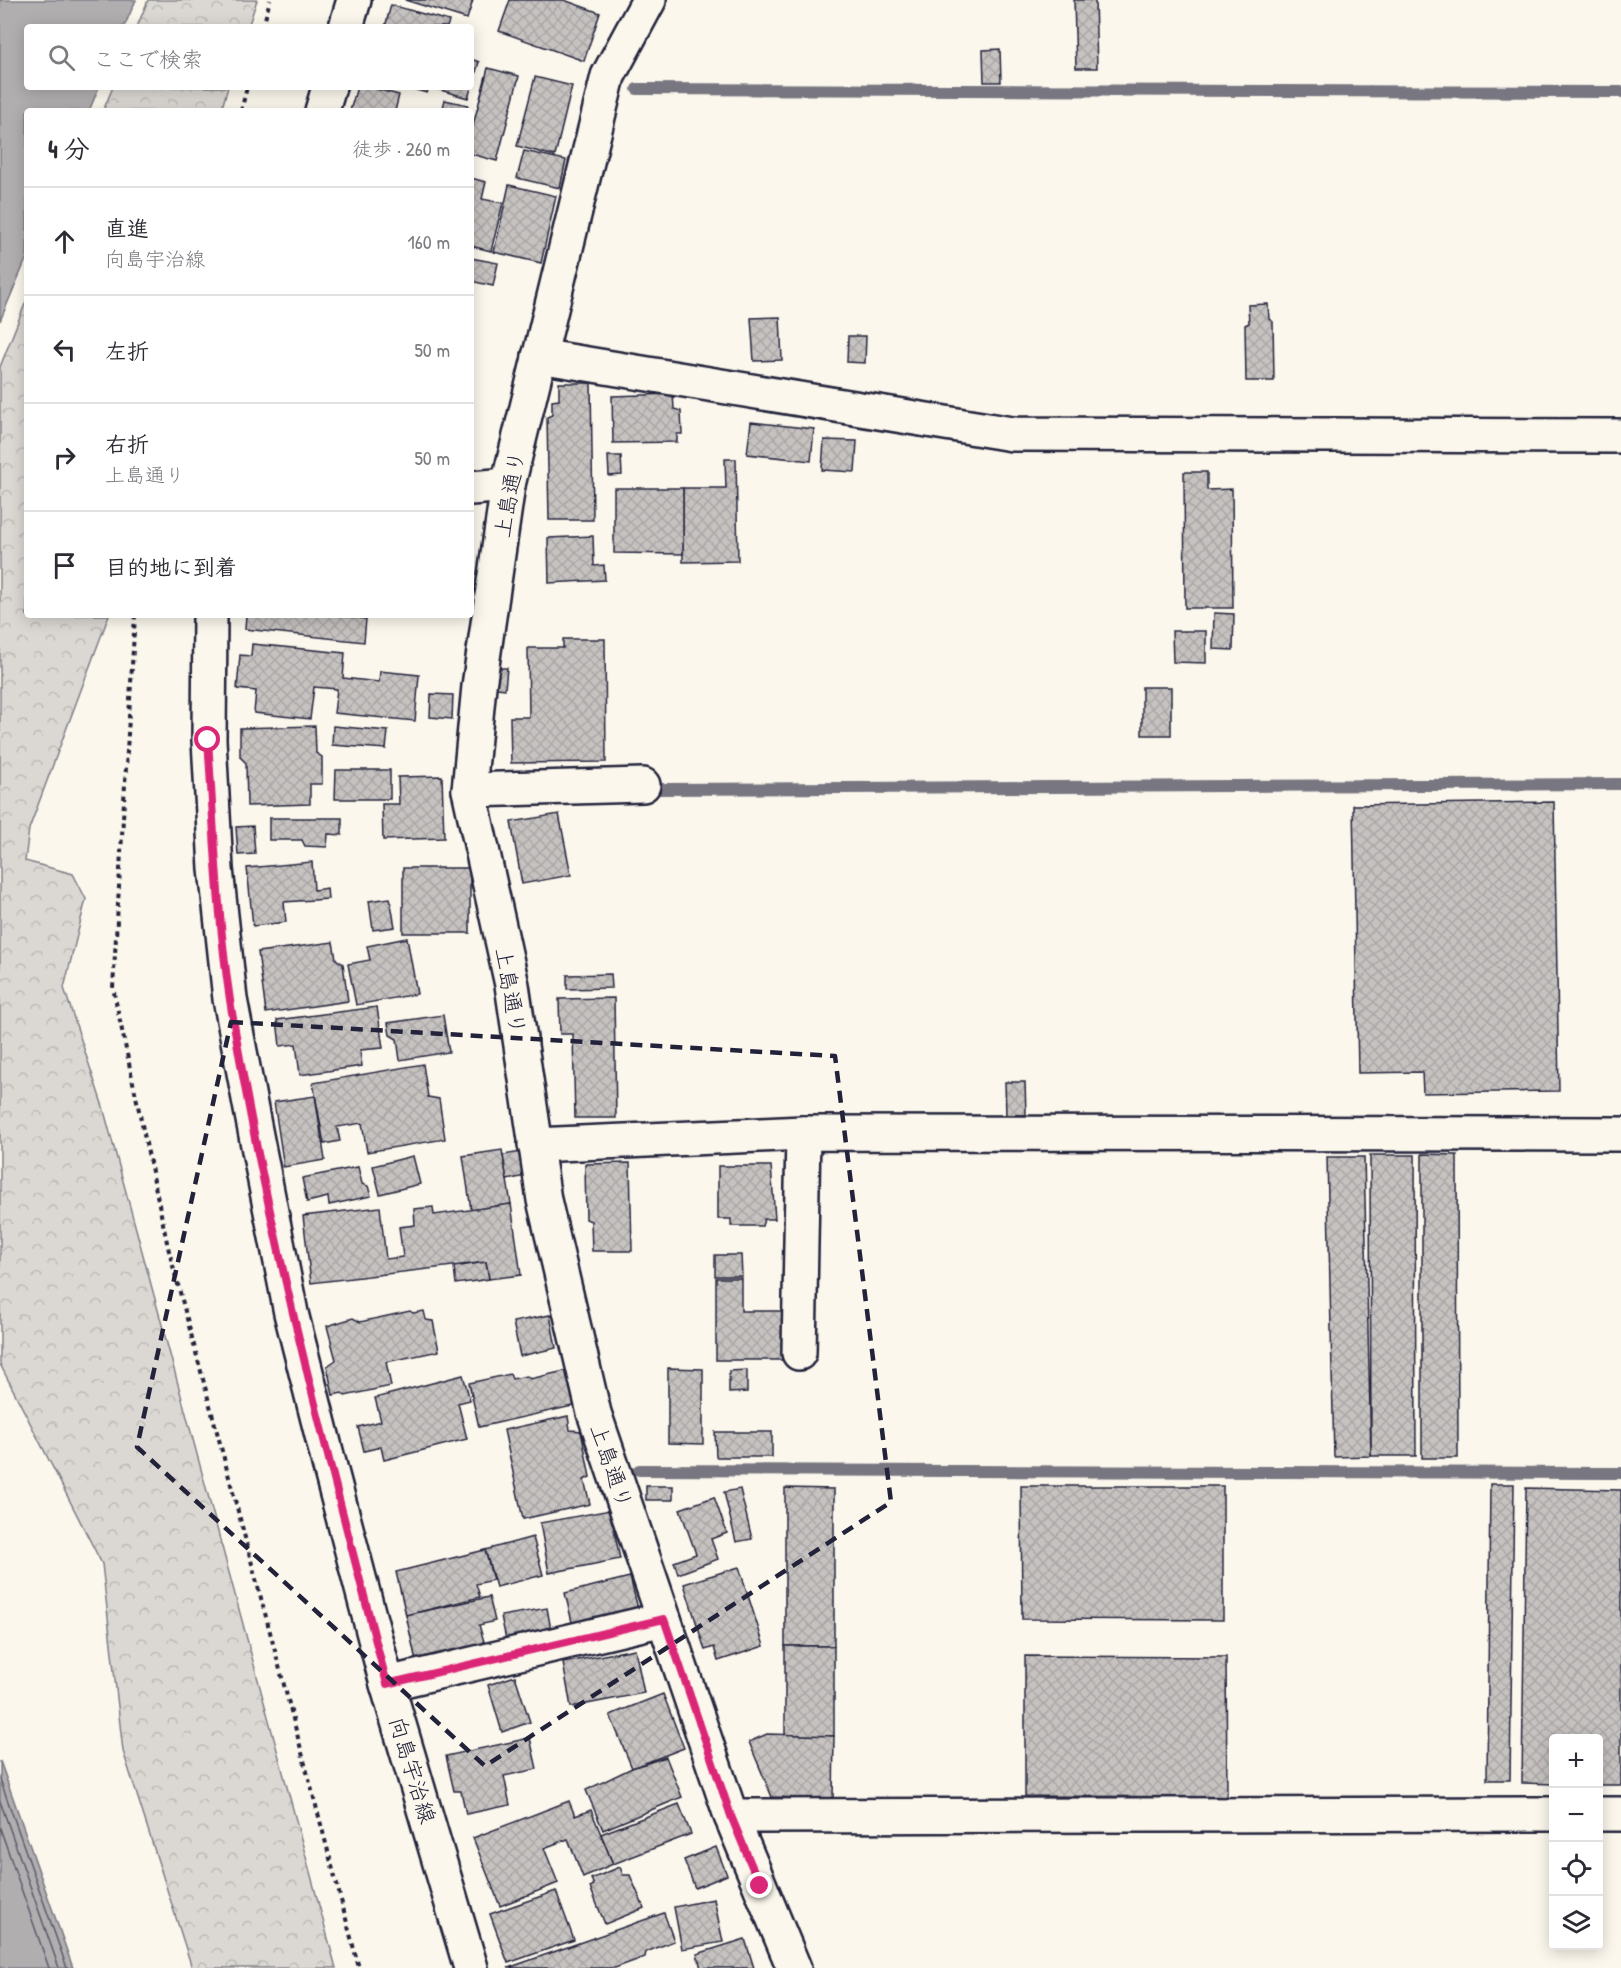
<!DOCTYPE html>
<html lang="ja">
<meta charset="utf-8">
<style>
:root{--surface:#fff;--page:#f7f7f7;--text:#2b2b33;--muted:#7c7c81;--line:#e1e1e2}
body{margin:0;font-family:"Patrick Hand","Klee One",sans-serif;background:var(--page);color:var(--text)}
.controls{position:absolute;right:18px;bottom:18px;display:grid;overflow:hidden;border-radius:6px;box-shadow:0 3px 15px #0003}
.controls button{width:54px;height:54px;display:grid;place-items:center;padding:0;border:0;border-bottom:2px solid var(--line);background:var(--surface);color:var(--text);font:30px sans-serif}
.stop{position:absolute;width:18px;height:18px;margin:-14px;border:4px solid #db2777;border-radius:50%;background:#fff}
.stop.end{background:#db2777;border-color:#fff;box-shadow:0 2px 6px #0008}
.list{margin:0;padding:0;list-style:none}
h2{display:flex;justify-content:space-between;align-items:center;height:78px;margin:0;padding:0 24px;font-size:26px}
h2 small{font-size:20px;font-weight:400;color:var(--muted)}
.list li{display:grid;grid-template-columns:39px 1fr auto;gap:18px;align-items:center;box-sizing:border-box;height:108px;padding:0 24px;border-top:2px solid var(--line)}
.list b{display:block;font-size:22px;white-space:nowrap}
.list p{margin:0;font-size:20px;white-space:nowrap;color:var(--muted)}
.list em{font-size:20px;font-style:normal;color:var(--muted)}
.icon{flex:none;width:33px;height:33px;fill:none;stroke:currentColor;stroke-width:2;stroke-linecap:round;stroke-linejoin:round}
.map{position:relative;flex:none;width:1621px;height:1968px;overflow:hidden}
.search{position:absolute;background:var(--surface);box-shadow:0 3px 15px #0003;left:24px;top:24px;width:450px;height:66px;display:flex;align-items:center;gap:15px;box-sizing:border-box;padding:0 21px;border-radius:6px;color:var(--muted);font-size:22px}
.panel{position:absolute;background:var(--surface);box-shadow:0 3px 15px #0003;left:24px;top:108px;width:450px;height:510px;border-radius:6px}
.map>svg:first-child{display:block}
</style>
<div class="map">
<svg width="1621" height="1968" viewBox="0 0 1621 1968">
<defs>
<pattern id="forest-crowns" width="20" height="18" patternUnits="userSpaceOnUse" patternTransform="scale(1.5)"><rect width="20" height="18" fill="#dbd8d3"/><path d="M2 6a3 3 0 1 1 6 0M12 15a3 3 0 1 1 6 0" fill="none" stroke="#bcb9b6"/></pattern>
<pattern id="building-cross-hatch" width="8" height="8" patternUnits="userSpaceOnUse" patternTransform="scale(1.5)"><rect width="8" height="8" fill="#c6c2c0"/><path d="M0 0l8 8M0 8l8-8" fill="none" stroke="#aaa6a6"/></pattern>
</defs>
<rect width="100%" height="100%" fill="#fbf7ec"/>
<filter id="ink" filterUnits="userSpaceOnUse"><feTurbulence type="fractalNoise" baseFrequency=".0167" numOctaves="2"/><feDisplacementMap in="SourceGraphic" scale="12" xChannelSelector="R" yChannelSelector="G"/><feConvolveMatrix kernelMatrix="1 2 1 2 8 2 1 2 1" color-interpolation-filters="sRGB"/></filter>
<g filter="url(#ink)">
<g fill="url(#forest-crowns)" stroke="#7e7d87" stroke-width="1.5">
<polygon points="148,0 257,0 248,27 137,27"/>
<polygon points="113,87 228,87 221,111 103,111"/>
<polygon points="27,299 27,615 109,615 29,829 25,861 73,874 86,899 64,988 103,1107 336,1968 192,1968 123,1751 102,1564 0,1364 0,367"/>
</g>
<g fill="#b1aeb0" stroke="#787681" stroke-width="1.5">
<polygon points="0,0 136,0 124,27 27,27 27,87 99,87 89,111 27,111 27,257 0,321"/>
<polygon points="0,1761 73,1968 0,1968"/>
</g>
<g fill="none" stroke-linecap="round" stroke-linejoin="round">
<g stroke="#5b5a6a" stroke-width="1.5">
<polyline points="0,1779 67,1968"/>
<polyline points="0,1801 59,1968"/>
<polyline points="0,1828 49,1968"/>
</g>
<g stroke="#787681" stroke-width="12">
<polyline points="637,89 1621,92"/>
<polyline points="657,789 1621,784"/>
<polyline points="639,1470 1621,1473"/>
</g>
</g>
<g fill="url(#building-cross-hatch)" stroke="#22223b" stroke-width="1.5">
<polygon points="405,0 473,0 467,19"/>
<polygon points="510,0 564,0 600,13 584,61 499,31"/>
<polygon points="1074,0 1095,0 1097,68 1076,68"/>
<polygon points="391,5 449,21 447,27 385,27"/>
<polygon points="1000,49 1001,82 984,82 983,50"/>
<polygon points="471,59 479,62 468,98 437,89 471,87"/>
<polygon points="488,68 519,76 497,161 471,154 471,133"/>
<polygon points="535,77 572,86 555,156 517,146"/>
<polygon points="357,87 369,87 399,95 395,111 350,111"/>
<polygon points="406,87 429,87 427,93"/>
<polygon points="445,100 468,105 466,111 442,111"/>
<polygon points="524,151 566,160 560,188 517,178"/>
<polygon points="471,178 486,182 482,199 503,203 491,251 471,246"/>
<polygon points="509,185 556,196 541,263 494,252"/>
<polygon points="471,258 498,263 493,286 471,281"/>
<polygon points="1268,304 1269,319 1273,322 1274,381 1246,381 1245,325 1249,323 1248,305"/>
<polygon points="780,317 782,360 754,361 751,318"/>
<polygon points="848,336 866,336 865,363 847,362"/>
<polygon points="559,383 591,383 593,520 549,520 547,417 552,415 552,401 559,400"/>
<polygon points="673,394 674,409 681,411 682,434 677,434 677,442 613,443 612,396"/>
<polygon points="751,422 814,429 811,461 747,454"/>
<polygon points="824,440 857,441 855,472 822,470"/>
<polygon points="608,456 621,456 622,475 609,476"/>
<polygon points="725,459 736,459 738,561 683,562 683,488 726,488"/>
<polygon points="1184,472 1207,472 1207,490 1232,489 1233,608 1185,608"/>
<polygon points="614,488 683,488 683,554 614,553"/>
<polygon points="593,536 594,566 604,565 605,580 549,583 548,538"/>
<polygon points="1214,613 1234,614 1233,650 1213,649"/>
<polygon points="246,615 334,615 366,619 364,642 245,629"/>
<polygon points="1172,631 1206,631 1206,663 1173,662"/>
<polygon points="563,639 605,639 606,762 511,763 510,717 529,717 528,648 563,648"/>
<polygon points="252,644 345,653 343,678 379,682 380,671 419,675 415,721 334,713 337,689 314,687 310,719 254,713 256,691 237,689 240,655 251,656"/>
<polygon points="498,668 507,668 505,689 497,688"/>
<rect x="1142" y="687" width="29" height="48"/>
<polygon points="431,694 453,695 452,719 430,717"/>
<polygon points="315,726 316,753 322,757 322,784 310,784 310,804 247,806 246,763 240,757 240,728"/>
<polygon points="333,726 388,731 386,749 332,745"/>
<polygon points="336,770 390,770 390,799 335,799"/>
<polygon points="442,776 444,838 383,840 382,804 399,804 398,777"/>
<polygon points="1554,802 1559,1091 1423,1093 1422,1072 1358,1073 1353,805"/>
<polygon points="559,814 571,875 522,884 511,822"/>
<polygon points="269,818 342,818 342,835 328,834 327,847 305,846 302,840 269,840"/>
<polygon points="253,826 255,854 238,855 236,827"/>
<polygon points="312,862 314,890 327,888 328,899 284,902 286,922 253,926 247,868"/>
<rect x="403" y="868" width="67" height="65"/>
<polygon points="390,898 395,927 373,930 369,901"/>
<polygon points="407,938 417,994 356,1005 348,964 370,960 367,946"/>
<polygon points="333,942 336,959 343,964 348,1001 266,1013 258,952"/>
<polygon points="611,974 612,988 567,989 567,975"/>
<polygon points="614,998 616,1118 575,1118 573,1034 560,1034 559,999"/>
<polygon points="377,1007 383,1048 360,1050 362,1066 300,1075 296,1044 280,1046 277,1020"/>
<polygon points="443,1015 449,1052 400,1060 397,1039 390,1035 388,1023"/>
<polygon points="423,1064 428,1097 439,1099 445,1139 367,1152 362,1123 337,1127 340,1141 324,1144 313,1083"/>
<polygon points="1005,1082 1025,1082 1026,1115 1006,1115"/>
<polygon points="315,1096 325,1160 284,1167 274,1102"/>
<polygon points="502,1150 511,1204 471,1210 463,1156"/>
<polygon points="521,1152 525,1176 507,1180 503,1155"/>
<polygon points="1422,1154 1457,1155 1458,1458 1422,1458"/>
<polygon points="1370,1155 1415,1155 1416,1456 1371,1456"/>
<polygon points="413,1156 420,1184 380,1194 373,1166"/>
<polygon points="1327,1157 1364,1157 1371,1456 1334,1457"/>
<polygon points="630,1163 632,1251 592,1251 591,1221 586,1219 585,1164"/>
<polygon points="718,1166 771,1166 775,1219 764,1219 762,1226 731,1226 731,1219 718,1219"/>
<polygon points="358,1167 362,1184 368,1186 371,1196 329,1205 328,1197 307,1202 302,1178"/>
<polygon points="511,1204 521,1275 489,1279 486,1262 311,1283 303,1216 380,1207 386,1259 403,1257 399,1227 415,1225 414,1209 433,1207 434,1215"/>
<polygon points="715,1255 741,1255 742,1276 715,1276"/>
<polygon points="486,1262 489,1279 456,1284 454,1267"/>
<polygon points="716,1278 741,1278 741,1311 782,1311 783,1360 716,1360"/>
<polygon points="410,1311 413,1313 424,1311 426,1320 433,1321 439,1351 386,1362 391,1386 345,1396 342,1393 333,1395 327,1366 336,1360 327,1326 353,1318 360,1322"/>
<polygon points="550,1315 556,1348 520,1356 513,1322"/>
<polygon points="668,1368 703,1369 703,1444 668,1443"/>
<polygon points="569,1370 577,1405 479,1427 469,1383 510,1374 512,1379 527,1376 530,1379"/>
<polygon points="747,1370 747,1392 729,1393 729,1371"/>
<polygon points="463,1375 470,1400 458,1403 467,1439 384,1460 381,1447 364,1451 358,1427 381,1421 375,1398"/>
<polygon points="568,1416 570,1430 581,1431 590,1477 584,1480 590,1504 523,1519 504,1430"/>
<polygon points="715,1432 772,1432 772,1457 716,1457"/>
<polygon points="1490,1484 1514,1484 1510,1780 1487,1780"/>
<rect x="646" y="1486" width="27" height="14"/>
<polygon points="1021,1486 1223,1486 1223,1620 1022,1619"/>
<polygon points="785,1488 834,1489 834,1646 785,1646"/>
<polygon points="1526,1488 1621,1490 1621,1785 1598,1785 1598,1738 1554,1738 1554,1784 1522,1783"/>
<polygon points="740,1489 752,1539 736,1542 724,1492"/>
<polygon points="714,1497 727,1533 711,1539 718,1559 678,1574 674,1562 696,1554 680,1509"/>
<polygon points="610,1510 620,1559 549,1573 540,1523"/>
<polygon points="533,1537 543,1575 496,1587 485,1550"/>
<polygon points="485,1550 493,1580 476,1584 480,1597 406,1615 396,1572"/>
<polygon points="739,1567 764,1646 718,1661 714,1647 705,1650 684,1584"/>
<polygon points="630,1577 639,1613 574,1630 565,1593"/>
<polygon points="489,1597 495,1621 479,1625 485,1645 416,1661 406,1615"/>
<polygon points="547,1608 551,1630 506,1639 501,1616"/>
<polygon points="785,1646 834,1646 834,1736 785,1735"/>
<polygon points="635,1649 644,1693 571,1707 563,1663"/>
<polygon points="1025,1656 1226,1657 1227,1797 1025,1796"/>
<polygon points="515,1676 530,1722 502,1732 488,1685"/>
<polygon points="663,1694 684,1748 632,1768 610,1715"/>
<polygon points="767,1734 834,1736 833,1799 772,1797 749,1742"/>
<polygon points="530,1738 537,1769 504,1776 510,1805 466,1814 461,1791 454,1791 446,1756"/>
<polygon points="666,1757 682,1797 603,1830 586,1790 632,1768"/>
<polygon points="569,1801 575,1816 591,1810 613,1864 583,1877 568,1839 544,1848 558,1883 500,1906 473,1838"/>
<polygon points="679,1804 691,1834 613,1864 601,1834"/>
<polygon points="716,1847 727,1875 695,1888 684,1860"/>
<polygon points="620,1867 623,1875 630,1875 644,1908 605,1924 590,1887 594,1885 591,1879"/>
<polygon points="556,1891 574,1940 508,1963 490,1914"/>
<polygon points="714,1899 723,1942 682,1949 674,1907"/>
<polygon points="664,1913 674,1941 646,1952 645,1957 615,1968 508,1968"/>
<polygon points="745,1939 754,1968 701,1968 697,1954"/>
</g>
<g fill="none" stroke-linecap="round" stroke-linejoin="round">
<g stroke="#22223b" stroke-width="38">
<g id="minor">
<polyline points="649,0 608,76 508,485 479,686 469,790 512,985 544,1200 594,1413 731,1816 794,1968"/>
<polyline points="539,356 1012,434 1621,436"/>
<polyline points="471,488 508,485"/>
<polyline points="469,790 643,785"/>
<polyline points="535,1145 803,1133 1621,1134"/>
<polyline points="799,1353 803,1133"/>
<polyline points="387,1684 664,1619"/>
<polyline points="1598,1814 1621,1814"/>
<polyline points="731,1816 1554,1814"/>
</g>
</g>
<g stroke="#22223b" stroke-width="38">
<g id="major">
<polyline points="346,27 354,0"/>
<polyline points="322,111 329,87"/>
<polyline points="210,615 209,740 216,869 230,999 253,1120 291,1313 332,1475 387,1684 471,1968"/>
</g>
</g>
<g stroke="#22223b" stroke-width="4" stroke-dasharray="4.5 4.5" stroke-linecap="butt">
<polyline points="263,27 270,0"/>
<polyline points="241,111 247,87"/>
<polyline points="135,615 113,988 168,1247 359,1968"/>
</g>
<use href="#minor" stroke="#fbf7ec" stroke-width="33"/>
<use href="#major" stroke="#fbf7ec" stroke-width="33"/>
</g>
</g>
<g fill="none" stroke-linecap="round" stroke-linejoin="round" filter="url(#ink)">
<path stroke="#db2777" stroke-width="8" d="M208,740c6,86 9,174 22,260 37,231 98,458 157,684l277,-65 67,197 29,70"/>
</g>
<path fill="none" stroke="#22223b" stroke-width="4.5" stroke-dasharray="12 8" stroke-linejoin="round" d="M231,1022l604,34 56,446 -406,264 -348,-319z"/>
<g text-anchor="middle" stroke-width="4.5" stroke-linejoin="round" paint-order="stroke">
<g font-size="22" fill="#22223b" stroke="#fbf7ec">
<text transform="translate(509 494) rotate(-80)" y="8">上島通り</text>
<text transform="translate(511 991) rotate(80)" y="8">上島通り</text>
<text transform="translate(612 1466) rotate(71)" y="8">上島通り</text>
<text transform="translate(413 1770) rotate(73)" y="8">向島宇治線</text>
</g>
</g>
</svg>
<div class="controls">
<button>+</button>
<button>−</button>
<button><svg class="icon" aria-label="locate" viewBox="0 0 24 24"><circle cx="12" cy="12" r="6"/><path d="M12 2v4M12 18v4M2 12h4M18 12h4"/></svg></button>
<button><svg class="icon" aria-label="layers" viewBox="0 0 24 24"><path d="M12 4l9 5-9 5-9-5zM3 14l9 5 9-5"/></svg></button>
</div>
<div class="stop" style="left:208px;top:740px"></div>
<div class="stop end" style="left:760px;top:1886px"></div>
<div class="search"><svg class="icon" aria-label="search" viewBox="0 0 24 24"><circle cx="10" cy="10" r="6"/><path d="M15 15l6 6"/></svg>ここで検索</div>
<section class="panel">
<h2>4 分<small>徒歩 · 260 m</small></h2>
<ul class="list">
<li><svg class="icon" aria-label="ahead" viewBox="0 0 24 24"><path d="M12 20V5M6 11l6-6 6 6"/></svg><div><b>直進</b><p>向島宇治線</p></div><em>160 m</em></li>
<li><svg class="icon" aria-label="left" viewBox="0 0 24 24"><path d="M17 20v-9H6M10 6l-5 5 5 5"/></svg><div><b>左折</b></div><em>50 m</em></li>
<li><svg class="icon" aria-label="right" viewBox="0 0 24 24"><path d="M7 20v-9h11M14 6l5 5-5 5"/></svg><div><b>右折</b><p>上島通り</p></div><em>50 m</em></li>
<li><svg class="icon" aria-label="arrive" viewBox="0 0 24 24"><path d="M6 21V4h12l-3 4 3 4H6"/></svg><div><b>目的地に到着</b></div></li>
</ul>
</section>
</div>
